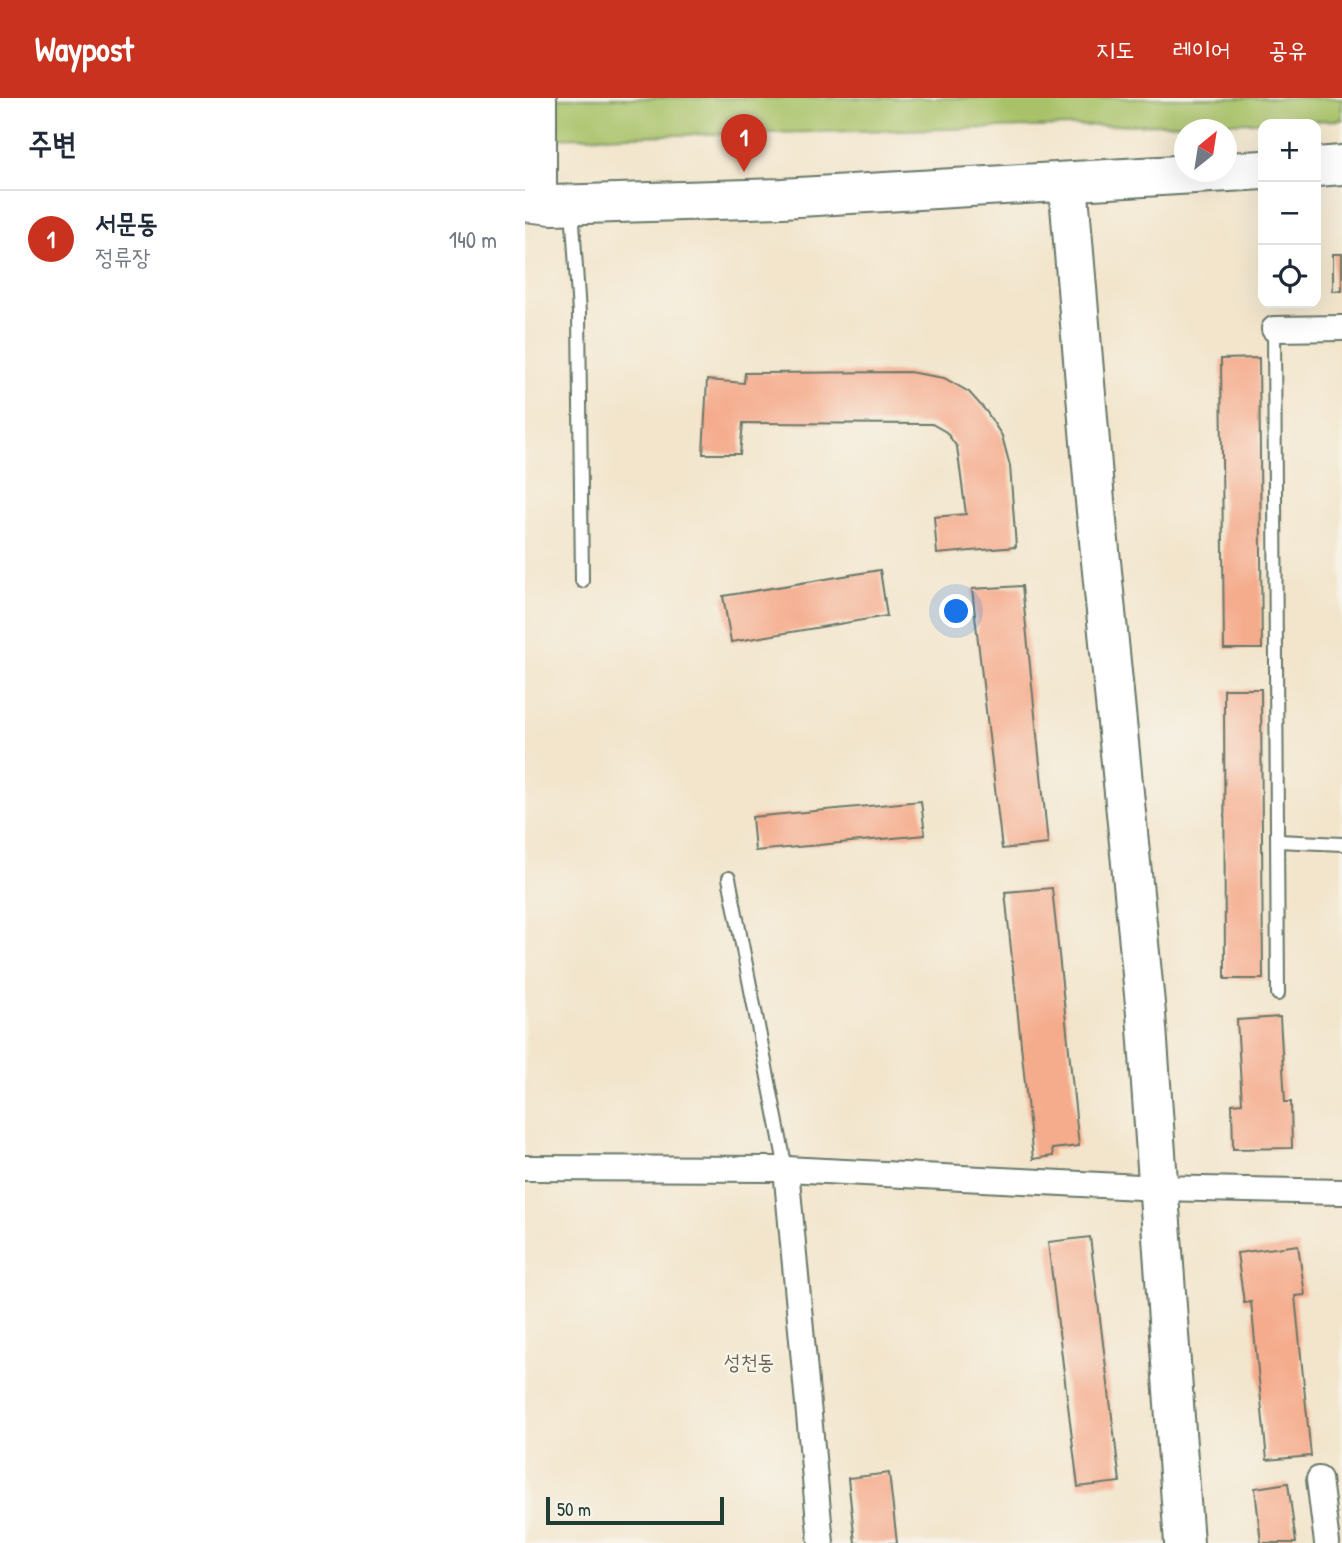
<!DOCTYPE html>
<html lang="ko">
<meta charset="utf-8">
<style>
:root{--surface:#fff;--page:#f6f6f7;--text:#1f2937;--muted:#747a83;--line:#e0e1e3;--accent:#c8321e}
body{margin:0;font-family:"Patrick Hand","Poor Story",sans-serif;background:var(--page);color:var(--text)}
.controls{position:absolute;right:21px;top:21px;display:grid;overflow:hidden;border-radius:14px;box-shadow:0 7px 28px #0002}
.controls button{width:63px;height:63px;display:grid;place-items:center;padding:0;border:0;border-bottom:2px solid var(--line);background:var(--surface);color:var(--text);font:35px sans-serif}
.compass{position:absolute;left:649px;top:21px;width:63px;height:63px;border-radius:50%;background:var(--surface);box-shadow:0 7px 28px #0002;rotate:30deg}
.scale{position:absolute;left:21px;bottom:18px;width:178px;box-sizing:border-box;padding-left:7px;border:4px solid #1f3d34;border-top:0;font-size:19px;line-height:24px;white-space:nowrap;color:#1f3d34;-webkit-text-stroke:5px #f7f3e8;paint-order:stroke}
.you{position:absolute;left:432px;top:514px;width:24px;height:24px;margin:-18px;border:5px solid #fff;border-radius:50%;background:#1a73e8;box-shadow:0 0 0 10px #1a73e833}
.badge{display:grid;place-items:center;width:46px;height:46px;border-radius:50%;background:var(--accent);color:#fff;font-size:23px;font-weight:700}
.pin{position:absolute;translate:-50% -58px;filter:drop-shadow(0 2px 4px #0008)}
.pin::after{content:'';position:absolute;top:37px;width:24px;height:21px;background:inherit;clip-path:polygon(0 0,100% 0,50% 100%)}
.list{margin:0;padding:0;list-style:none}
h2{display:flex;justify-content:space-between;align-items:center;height:91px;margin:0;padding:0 28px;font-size:30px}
h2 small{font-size:23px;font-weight:400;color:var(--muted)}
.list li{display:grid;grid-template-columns:46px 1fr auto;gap:21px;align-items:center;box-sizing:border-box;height:98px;padding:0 28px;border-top:2px solid var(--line)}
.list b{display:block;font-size:26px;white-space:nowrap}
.list p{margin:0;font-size:23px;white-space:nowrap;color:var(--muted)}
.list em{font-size:23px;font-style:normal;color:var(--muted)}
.icon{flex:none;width:38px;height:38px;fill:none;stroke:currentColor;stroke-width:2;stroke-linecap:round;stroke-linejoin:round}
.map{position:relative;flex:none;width:817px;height:1445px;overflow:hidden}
header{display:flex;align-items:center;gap:42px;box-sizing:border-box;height:98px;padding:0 35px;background:var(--accent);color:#fff}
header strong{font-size:33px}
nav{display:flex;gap:38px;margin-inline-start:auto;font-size:24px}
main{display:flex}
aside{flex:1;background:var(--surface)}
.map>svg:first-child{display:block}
</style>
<header>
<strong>Waypost</strong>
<nav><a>지도</a><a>레이어</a><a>공유</a></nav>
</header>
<main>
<aside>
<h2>주변<small></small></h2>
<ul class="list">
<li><span class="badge">1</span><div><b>서문동</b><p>정류장</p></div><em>140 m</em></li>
</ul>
</aside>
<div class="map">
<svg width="817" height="1445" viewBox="0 0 817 1445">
<rect width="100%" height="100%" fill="#f7f3e8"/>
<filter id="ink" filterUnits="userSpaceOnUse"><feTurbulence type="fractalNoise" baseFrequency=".0143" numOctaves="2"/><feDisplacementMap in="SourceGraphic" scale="14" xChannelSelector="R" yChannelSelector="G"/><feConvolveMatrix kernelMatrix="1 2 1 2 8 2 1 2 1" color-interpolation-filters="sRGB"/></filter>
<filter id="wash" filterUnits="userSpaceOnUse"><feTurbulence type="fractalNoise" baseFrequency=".00686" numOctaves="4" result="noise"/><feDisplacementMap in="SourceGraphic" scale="28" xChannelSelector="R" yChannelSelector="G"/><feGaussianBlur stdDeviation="1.57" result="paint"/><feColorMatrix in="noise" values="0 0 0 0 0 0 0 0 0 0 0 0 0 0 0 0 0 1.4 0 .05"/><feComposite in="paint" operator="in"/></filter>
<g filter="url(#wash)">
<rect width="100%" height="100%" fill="#f2e5cc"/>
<polygon fill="#a9c269" stroke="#64804e" stroke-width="2" points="20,0 817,0 817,22 19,40"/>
<g id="blocks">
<g fill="#f5ac8d">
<rect x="808" y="156" width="9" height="37"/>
<polygon points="734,260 737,551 699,551 696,261"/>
<polygon points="384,274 419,280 444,294 461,313 477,338 485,368 491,449 412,456 409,419 441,416 432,349 421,334 407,326 218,325 215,356 178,356 182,282 219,285 220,275"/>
<polygon points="355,472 362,518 206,544 198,498"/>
<polygon points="497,488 523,746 477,751 447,491"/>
<polygon points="699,591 736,591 738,881 700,881"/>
<polygon points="396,703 400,737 230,753 227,719"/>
<polygon points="527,790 554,1048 527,1051 528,1058 508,1061 480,794"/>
<polygon points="755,919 760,1004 766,1004 767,1050 708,1051 707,1006 717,1005 712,922"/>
<polygon points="565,1139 595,1384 553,1389 523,1144"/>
<polygon points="773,1147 780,1197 770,1198 786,1358 742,1362 726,1204 719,1205 712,1155"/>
<polygon points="364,1375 372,1445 330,1445 323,1380"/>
<polygon points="763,1385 771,1445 736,1445 730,1390"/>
</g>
</g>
</g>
<g filter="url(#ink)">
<use href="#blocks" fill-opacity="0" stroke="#697869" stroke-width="2"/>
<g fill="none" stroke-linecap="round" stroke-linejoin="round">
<g stroke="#697869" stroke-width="16">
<g id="lane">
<polyline points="47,109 54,215 57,483"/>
<polyline points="749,231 753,896"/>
<polyline points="753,743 817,746"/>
<polyline points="204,780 261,1071"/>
</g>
</g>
<g stroke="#697869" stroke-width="28">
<g id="street">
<polyline points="749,231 817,230"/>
<polyline points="0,1070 261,1071 634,1090 817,1094"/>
<polyline points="261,1071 296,1445"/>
<polyline points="794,1381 802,1445"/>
</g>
</g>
<g stroke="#697869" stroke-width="42">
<g id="primary">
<polyline points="543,84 570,403 621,916 659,1445"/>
<polyline points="12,104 12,0"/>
</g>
</g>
<g stroke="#697869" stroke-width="42">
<g id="highway">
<polyline points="791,69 817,67"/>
<polyline points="0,104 27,107 257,100 738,72"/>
</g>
</g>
<use href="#lane" stroke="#fff" stroke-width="12"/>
<use href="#street" stroke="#fff" stroke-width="24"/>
<use href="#primary" stroke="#fff" stroke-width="38"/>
<use href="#highway" stroke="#fff" stroke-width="38"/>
</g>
</g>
<g text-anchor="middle" stroke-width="5" stroke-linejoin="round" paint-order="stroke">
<g font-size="21" fill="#6a6453" stroke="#f7f3e8">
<text x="224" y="1271">성천동</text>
</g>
</g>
</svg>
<div class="controls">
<button>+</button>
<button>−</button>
<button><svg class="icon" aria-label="locate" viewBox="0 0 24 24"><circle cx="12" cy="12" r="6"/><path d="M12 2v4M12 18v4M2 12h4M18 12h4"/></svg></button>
</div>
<svg class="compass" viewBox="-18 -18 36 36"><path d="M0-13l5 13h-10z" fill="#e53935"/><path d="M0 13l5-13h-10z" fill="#747a83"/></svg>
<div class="scale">50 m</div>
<div class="you"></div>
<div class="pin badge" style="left:219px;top:74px">1</div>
</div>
</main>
